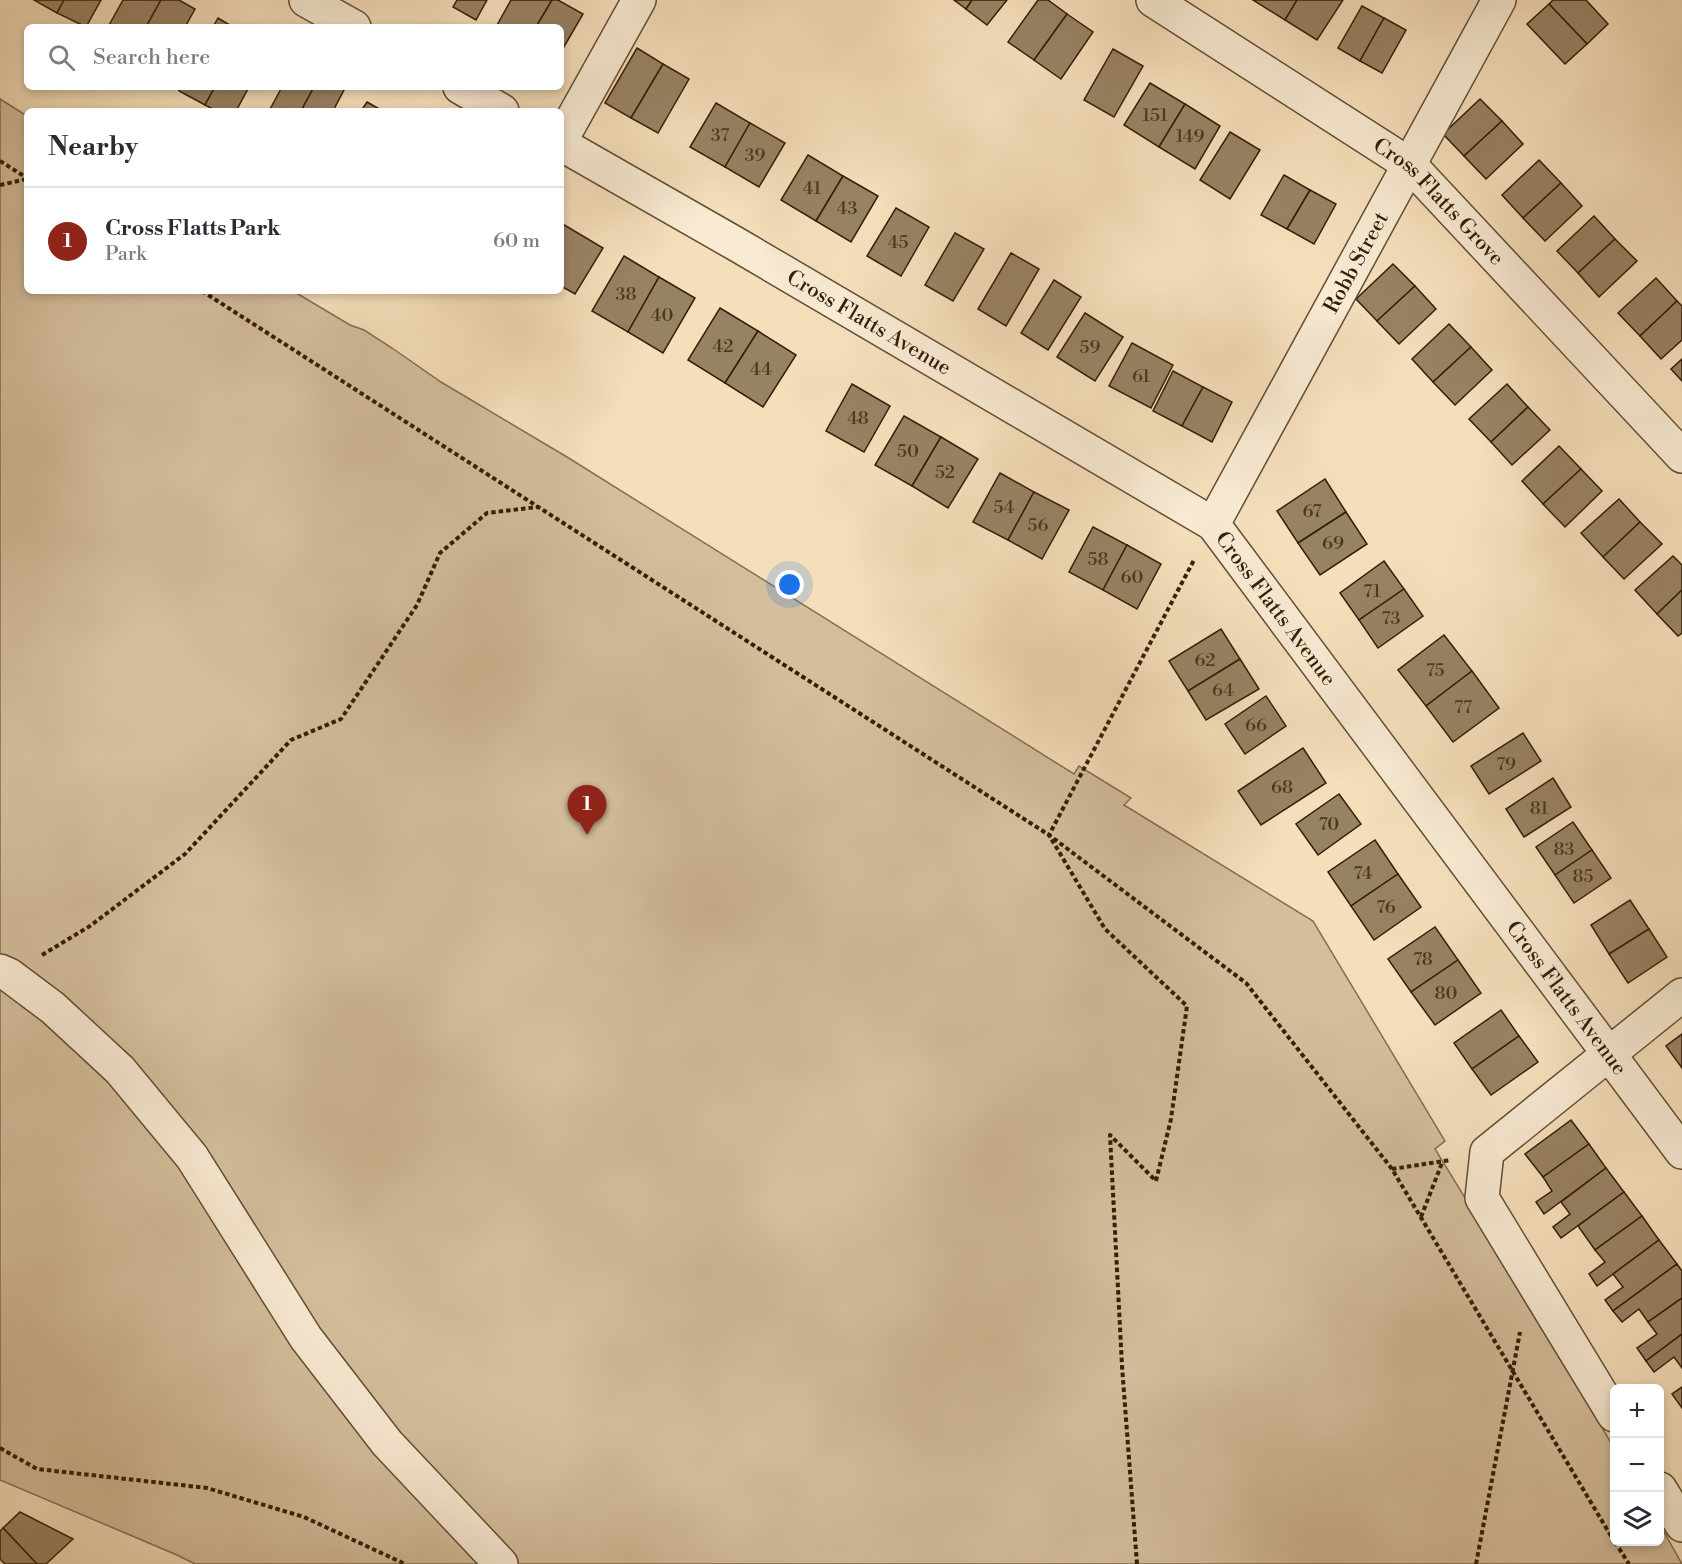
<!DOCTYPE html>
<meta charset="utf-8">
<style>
:root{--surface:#fff;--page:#f2f2f3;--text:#2b2b33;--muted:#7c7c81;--line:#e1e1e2;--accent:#8f2418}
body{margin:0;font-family:"Libre Bodoni",serif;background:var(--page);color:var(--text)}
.controls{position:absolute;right:18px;bottom:18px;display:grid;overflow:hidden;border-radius:9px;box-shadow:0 3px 9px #0003}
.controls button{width:54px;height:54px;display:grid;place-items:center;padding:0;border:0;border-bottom:2px solid var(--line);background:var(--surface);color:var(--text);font:30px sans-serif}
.you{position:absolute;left:790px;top:585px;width:21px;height:21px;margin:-15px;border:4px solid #fff;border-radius:50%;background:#1a73e8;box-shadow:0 0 0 9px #1a73e833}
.badge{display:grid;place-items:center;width:39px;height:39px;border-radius:50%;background:var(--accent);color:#fff;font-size:20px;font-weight:700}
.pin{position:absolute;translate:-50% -50px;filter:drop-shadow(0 2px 3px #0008)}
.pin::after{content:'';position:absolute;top:32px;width:21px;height:18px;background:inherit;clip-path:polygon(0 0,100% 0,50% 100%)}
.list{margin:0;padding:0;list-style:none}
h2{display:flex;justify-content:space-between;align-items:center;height:78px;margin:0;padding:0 24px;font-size:26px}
h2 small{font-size:20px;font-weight:400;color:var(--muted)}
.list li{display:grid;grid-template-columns:39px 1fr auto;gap:18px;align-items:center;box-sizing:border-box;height:108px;padding:0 24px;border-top:2px solid var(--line)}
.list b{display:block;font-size:22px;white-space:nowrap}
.list p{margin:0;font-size:20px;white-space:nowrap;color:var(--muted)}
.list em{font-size:20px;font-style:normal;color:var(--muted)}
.icon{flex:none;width:33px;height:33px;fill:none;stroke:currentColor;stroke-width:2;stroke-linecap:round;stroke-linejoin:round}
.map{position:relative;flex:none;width:1682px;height:1564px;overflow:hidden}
.search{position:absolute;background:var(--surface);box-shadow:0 3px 9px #0003;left:24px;top:24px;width:540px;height:66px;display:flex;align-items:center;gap:15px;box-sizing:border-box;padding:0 21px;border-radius:9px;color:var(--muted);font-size:22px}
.panel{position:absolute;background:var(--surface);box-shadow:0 3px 9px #0003;left:24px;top:108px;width:540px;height:186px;border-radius:9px}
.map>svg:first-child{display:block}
</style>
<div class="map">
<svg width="1682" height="1564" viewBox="0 0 1682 1564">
<rect width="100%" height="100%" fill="#f5dfbb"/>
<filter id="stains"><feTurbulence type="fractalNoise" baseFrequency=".00333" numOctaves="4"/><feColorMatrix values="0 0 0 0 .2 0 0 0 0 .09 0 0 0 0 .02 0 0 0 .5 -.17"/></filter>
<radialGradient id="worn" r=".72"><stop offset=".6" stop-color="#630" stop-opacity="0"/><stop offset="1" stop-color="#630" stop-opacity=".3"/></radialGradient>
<polygon fill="#d4be9c" stroke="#846e51" stroke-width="1.5" points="0,99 27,116 27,291 293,291 350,325 364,330 392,348 441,382 567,457 1074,774 1079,766 1131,798 1124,805 1313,921 1445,1141 1435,1149 1526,1297 1614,1448 1614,1542 1660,1542 1660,1525 1682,1564 195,1564 177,1555 0,1480"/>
<g fill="#988264" stroke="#331e06" stroke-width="1.5">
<polygon points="34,0 64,0 57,13"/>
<polygon points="64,0 101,0 86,27 57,13"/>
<polygon points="123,0 161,0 146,27 108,27"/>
<polygon points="161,0 179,0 195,9 185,27 146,27"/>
<polygon points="457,0 487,0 476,20 453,7"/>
<polygon points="511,0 552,0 536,27 496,27"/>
<polygon points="552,0 558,0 583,14 561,52 561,27 536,27"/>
<polygon points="954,0 972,0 966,9"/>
<polygon points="972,0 1007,0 987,25 966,9"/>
<polygon points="1038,0 1048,0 1067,14 1034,60 1008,42"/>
<polygon points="1253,0 1297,0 1285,20"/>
<polygon points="1297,0 1343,0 1317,40 1285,20"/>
<polygon points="1553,0 1586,0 1608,24 1587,44 1549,4"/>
<polygon points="1549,4 1587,44 1565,64 1527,24"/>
<polygon points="1362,6 1384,18 1360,61 1338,48"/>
<polygon points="1067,14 1093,32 1061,79 1034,60"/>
<polygon points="218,18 233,27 213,27"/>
<polygon points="1384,18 1406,30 1382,73 1360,61"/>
<polygon points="637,48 663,64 631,118 605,103"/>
<polygon points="1113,49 1143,66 1114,117 1084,100"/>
<polygon points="663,64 689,79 658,133 631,118"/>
<polygon points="1150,83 1185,104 1159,147 1124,125"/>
<polygon points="181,87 215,87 205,105 179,91"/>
<polygon points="215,87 249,87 236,111 217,111 205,105"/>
<polygon points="282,87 314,87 301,111 269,111"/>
<polygon points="314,87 340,87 344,90 333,111 301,111"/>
<polygon points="1480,99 1502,121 1464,156 1443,134"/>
<polygon points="367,102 383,111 361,111"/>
<polygon points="716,103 750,123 725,167 690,147"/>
<polygon points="1185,104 1220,126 1195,169 1159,147"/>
<polygon points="1502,121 1523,144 1486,179 1464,156"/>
<polygon points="750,123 785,143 759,187 725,167"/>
<polygon points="1230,132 1260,150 1230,199 1200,180"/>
<polygon points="808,155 843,176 816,221 781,200"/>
<polygon points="1539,160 1561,183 1523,218 1502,195"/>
<polygon points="1284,175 1310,190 1287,229 1261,215"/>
<polygon points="843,176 878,196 851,242 816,221"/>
<polygon points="1561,183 1582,206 1545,241 1523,218"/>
<polygon points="1310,190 1336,204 1314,244 1287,229"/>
<polygon points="896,208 929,227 901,276 867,256"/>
<polygon points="1594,216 1615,239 1578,273 1557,251"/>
<polygon points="561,223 603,248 575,294 561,286"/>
<polygon points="955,233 984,249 953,301 925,285"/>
<polygon points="1615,239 1637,261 1599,297 1578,273"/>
<polygon points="1011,253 1039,269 1006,326 978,309"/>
<polygon points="624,256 659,277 628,332 592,311"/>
<polygon points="1393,264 1415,286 1377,321 1356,299"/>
<polygon points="659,277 695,298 663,353 628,332"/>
<polygon points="1656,278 1677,301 1640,336 1618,313"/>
<polygon points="1054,280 1081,297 1048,350 1021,333"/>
<polygon points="1415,286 1436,309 1399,344 1377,321"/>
<polygon points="1677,301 1682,306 1682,340 1661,359 1640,336"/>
<polygon points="720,308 758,331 725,383 688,360"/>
<polygon points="1085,313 1123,337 1095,381 1057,357"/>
<polygon points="1449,324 1471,347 1433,382 1412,359"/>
<polygon points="758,331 796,355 763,407 725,383"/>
<polygon points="1132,343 1173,365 1151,408 1109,386"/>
<polygon points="1471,347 1492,370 1455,405 1433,382"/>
<polygon points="1682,359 1682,381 1671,369"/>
<polygon points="1173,371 1203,387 1182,426 1153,411"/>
<polygon points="852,384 890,406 864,452 826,431"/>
<polygon points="1507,384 1528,407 1491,442 1469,419"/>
<polygon points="1203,387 1232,402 1212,442 1182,426"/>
<polygon points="1528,407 1550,430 1512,465 1491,442"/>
<polygon points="904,416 941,437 912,486 875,465"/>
<polygon points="941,437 978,459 948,508 912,486"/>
<polygon points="1559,446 1581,469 1543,504 1522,481"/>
<polygon points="1581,469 1602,491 1565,527 1543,504"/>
<polygon points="1000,473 1034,492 1008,540 973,522"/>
<polygon points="1325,479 1346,512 1298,543 1277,511"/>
<polygon points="1034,492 1069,510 1042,559 1008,540"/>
<polygon points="1619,499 1640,522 1603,557 1581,533"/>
<polygon points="1346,512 1367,544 1320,575 1298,543"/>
<polygon points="1640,522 1662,544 1624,579 1603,557"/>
<polygon points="1093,527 1127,545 1103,590 1069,572"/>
<polygon points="1127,545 1161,564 1137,609 1103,590"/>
<polygon points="1673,556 1682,565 1682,590 1657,614 1635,590"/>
<polygon points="1384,561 1404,589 1359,620 1340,593"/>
<polygon points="1404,589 1423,616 1378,648 1359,620"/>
<polygon points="1682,590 1682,633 1678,636 1657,614"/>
<polygon points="1221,629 1240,659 1188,691 1169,661"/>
<polygon points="1444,635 1472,671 1426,706 1398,670"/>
<polygon points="1240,659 1259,689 1206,720 1188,691"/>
<polygon points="1472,671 1499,708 1453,742 1426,706"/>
<polygon points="1266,696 1286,726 1245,754 1225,724"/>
<polygon points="1523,733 1541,761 1489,794 1471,766"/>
<polygon points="1303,748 1326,783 1261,825 1238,791"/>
<polygon points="1553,778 1571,807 1524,837 1506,809"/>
<polygon points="1339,794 1361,824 1318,855 1296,824"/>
<polygon points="1573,822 1592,850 1555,875 1536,847"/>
<polygon points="1375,840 1398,874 1351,906 1328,872"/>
<polygon points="1592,850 1611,878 1574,903 1555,875"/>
<polygon points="1398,874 1421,907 1374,940 1351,906"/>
<polygon points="1630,900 1649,929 1609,954 1591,925"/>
<polygon points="1435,927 1458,960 1411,992 1388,959"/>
<polygon points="1649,929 1667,957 1628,983 1609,954"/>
<polygon points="1458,960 1481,993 1435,1025 1411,992"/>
<polygon points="1501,1010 1519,1036 1472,1069 1454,1043"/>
<polygon points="1682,1034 1682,1068 1666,1046"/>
<polygon points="1519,1036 1538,1062 1491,1095 1472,1069"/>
<polygon points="1571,1120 1589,1144 1543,1177 1525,1154"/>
<polygon points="1589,1144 1606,1168 1544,1214 1536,1202 1552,1191 1543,1177"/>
<polygon points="1606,1168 1624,1192 1561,1238 1553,1227 1570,1214 1561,1202"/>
<polygon points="1624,1192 1642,1216 1595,1250 1578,1226"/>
<polygon points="1642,1216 1659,1240 1597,1286 1589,1274 1605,1262 1595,1250"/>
<polygon points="1659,1240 1677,1264 1613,1311 1605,1300 1623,1287 1613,1274"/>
<polygon points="1677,1264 1682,1271 1682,1298 1648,1322 1639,1309 1622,1322 1613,1311"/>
<polygon points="1682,1298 1682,1334 1646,1361 1637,1348 1657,1334 1648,1322"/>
<polygon points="1682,1334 1682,1368 1674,1357 1654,1372 1646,1361"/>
<polygon points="1682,1387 1682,1408 1672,1394"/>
<polygon points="20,1512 73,1539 46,1564 37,1564 3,1528"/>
<polygon points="3,1528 37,1564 5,1564 0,1559 0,1531"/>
</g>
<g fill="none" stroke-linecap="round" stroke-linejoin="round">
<g stroke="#644e33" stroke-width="36">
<g id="minor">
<polyline points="306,0 354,27"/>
<path id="s1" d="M1153,0l257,165 272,291"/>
<polyline points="460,87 502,111"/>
<polyline points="561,140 639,0"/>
<path id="s2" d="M561,144l175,100 477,280 469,628"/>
<path id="s3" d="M1213,524l286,-524"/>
<polyline points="0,971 9,975 53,1008 120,1070 192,1157 306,1338 387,1443 501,1564"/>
<polyline points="1614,1415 1482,1198 1487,1152 1682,995"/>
<polyline points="1660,1489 1682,1525"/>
</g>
</g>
<g stroke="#331e06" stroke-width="4" stroke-dasharray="4.5 3" stroke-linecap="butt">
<polyline points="0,161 27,178"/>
<polyline points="0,185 27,179"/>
<polyline points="202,291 1049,835 1246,983 1392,1169 1614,1541"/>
<polyline points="42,955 90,926 185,854 291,740 341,719 417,605 440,553 487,513 538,507"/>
<polyline points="1392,1169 1451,1160"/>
<polyline points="1421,1217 1442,1163"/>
<polyline points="0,1448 37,1469 207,1488 304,1517 405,1564"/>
<polyline points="1615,1542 1629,1564"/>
<polyline points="1137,1564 1122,1366 1110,1135 1156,1181 1171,1119 1187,1006 1105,929 1049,835 1194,560"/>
<polyline points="1476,1564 1520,1332"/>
</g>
<use href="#minor" stroke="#f8ead3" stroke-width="33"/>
</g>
<g text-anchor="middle" stroke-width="6" stroke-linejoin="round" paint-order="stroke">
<g font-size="18" fill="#4c371e">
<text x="1155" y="121">151</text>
<text x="720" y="141">37</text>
<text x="1190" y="142">149</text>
<text x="755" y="161">39</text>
<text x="812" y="194">41</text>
<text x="847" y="214">43</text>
<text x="898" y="248">45</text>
<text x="626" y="300">38</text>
<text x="662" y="321">40</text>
<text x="723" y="352">42</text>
<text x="1090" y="353">59</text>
<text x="761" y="375">44</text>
<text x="1141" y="382">61</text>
<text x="858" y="424">48</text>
<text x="908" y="457">50</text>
<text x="945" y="478">52</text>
<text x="1004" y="513">54</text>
<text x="1312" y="517">67</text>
<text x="1038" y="531">56</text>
<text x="1333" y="549">69</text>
<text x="1098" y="565">58</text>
<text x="1132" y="583">60</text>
<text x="1372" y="597">71</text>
<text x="1391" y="624">73</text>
<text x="1205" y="666">62</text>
<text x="1435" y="676">75</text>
<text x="1223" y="696">64</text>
<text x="1463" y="713">77</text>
<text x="1256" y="731">66</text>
<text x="1506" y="770">79</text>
<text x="1282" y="793">68</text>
<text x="1539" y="814">81</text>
<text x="1329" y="830">70</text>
<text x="1564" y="855">83</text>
<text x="1363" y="879">74</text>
<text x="1583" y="882">85</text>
<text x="1386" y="913">76</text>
<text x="1423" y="965">78</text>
<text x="1446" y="999">80</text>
</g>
<g font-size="21" fill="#331e06" stroke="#f8ead3">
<text dy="7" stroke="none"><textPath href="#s1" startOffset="351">Cross Flatts Grove</textPath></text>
<text dy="7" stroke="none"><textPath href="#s3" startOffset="298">Robb Street</textPath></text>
<text dy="7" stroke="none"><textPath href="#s2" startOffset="356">Cross Flatts Avenue</textPath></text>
<text dy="7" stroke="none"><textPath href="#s2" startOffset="860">Cross Flatts Avenue</textPath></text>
<text dy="7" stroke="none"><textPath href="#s2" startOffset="1346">Cross Flatts Avenue</textPath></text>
</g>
</g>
<rect width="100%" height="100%" filter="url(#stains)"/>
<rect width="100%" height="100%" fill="url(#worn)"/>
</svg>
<div class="controls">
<button>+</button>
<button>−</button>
<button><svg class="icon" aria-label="layers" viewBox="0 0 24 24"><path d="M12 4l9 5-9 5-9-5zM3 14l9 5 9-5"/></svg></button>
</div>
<div class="you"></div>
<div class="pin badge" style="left:587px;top:835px">1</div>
<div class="search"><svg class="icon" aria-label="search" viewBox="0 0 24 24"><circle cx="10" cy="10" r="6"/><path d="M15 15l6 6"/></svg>Search here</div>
<section class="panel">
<h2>Nearby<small></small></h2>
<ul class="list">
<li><span class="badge">1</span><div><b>Cross Flatts Park</b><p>Park</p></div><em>60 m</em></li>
</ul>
</section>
</div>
